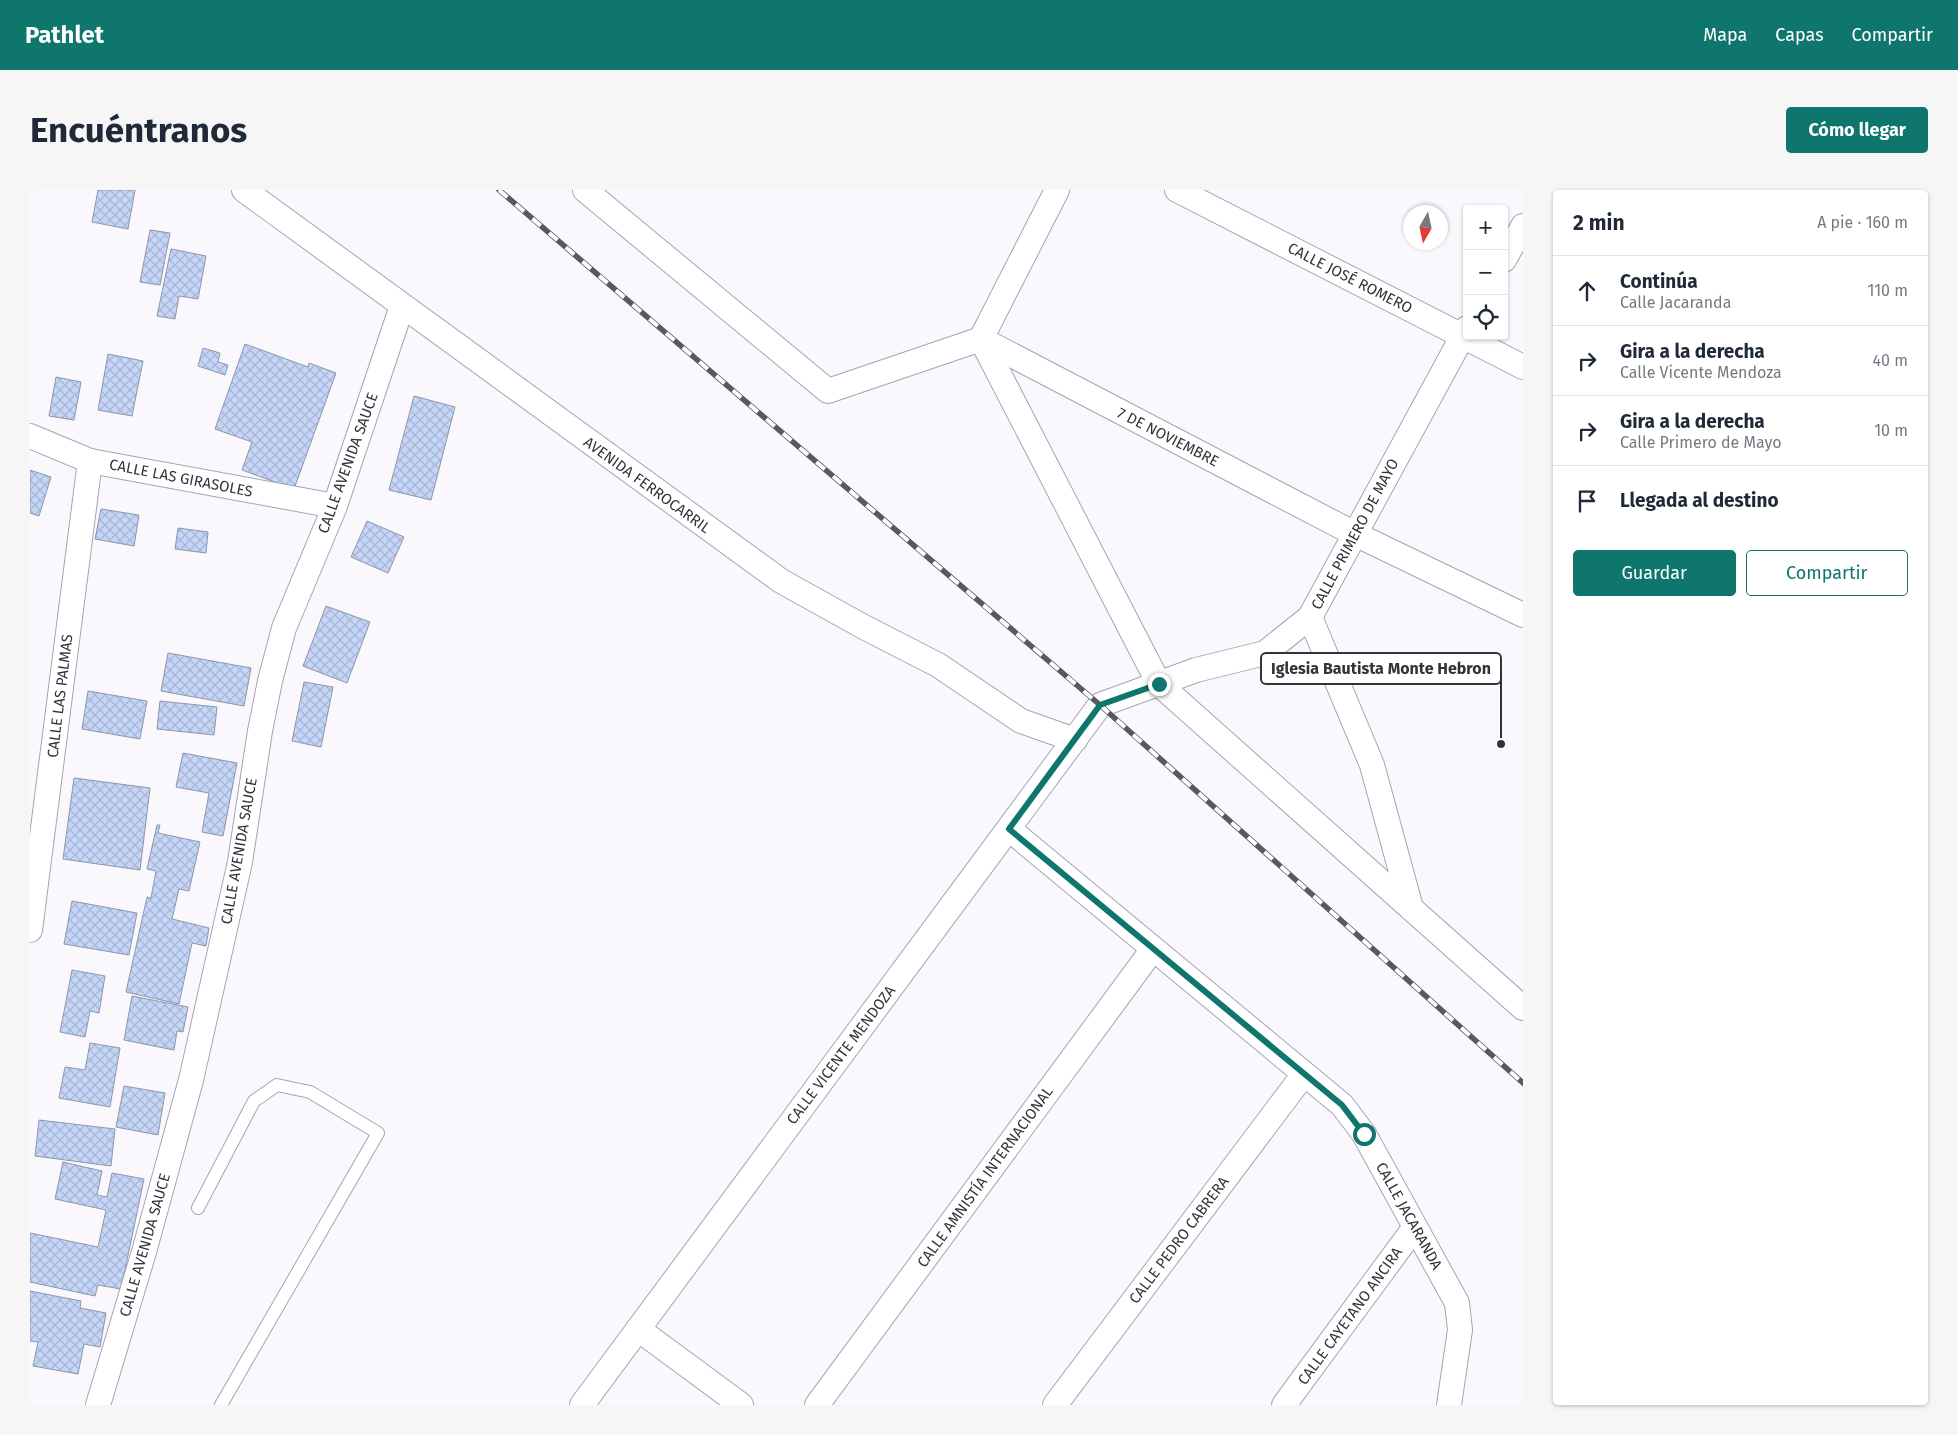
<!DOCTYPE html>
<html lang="es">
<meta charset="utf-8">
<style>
:root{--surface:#fff;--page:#f6f6f7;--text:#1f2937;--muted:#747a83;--line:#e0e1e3;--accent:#0f766e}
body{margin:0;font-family:"Fira Sans",sans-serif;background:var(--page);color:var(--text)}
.controls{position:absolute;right:15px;top:15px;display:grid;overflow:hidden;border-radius:5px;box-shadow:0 1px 4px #0004}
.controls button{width:45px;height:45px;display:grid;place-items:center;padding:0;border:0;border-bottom:1px solid var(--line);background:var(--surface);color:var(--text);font:25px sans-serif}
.compass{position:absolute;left:1373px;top:15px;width:45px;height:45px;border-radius:50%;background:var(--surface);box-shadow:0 1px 4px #0004;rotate:189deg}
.stop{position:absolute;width:15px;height:15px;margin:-11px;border:4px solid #0f766e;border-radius:50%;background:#fff}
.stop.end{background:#0f766e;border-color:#fff;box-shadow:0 1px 5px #0008}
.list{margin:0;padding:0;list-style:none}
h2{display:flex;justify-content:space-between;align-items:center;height:65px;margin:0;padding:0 20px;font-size:21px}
h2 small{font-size:16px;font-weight:400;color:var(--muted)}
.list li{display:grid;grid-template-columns:32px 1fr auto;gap:15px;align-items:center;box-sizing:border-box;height:70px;padding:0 20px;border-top:1px solid var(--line)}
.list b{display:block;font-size:19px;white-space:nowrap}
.list p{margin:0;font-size:16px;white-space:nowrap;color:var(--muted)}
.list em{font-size:16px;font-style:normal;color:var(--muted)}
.actions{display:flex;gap:10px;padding:15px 20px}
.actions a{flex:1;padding:11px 0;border:1px solid var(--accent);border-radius:5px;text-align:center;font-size:18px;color:var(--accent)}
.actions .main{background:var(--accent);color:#fff}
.icon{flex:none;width:28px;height:28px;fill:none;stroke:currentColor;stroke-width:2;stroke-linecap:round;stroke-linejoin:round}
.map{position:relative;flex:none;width:1493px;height:1215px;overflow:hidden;border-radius:5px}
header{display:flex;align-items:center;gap:30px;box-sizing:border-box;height:70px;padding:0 25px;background:var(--accent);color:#fff}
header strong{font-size:24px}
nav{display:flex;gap:28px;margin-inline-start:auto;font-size:18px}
.intro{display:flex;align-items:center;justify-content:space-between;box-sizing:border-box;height:120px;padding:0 30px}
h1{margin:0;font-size:35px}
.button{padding:12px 22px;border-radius:5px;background:var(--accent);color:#fff;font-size:18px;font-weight:700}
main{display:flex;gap:30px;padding:0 30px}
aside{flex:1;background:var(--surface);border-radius:5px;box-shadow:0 1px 4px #0004}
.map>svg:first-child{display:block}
</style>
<header>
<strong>Pathlet</strong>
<nav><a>Mapa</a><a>Capas</a><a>Compartir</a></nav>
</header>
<div class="intro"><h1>Encuéntranos</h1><a class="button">Cómo llegar</a></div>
<main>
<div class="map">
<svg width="1493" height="1215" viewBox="0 0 1493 1215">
<defs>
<pattern id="building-cross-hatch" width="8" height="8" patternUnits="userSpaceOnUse" patternTransform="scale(1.25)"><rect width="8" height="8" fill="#c4d5f7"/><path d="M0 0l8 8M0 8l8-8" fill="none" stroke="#a9b7d5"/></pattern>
</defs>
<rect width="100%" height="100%" fill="#faf8fd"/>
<g fill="url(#building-cross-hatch)" stroke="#8d96aa">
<polygon points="68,0 105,0 98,39 62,32"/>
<polygon points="120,40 140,43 130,95 110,92"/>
<polygon points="141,59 176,66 168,109 149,106 145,129 127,126"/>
<polygon points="215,154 278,177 279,173 306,183 264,299 212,280 222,252 185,239"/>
<polygon points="173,158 190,163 188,172 198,175 195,185 168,176"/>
<polygon points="78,164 113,171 102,226 68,220"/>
<polygon points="26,187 51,192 44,230 19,226"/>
<polygon points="384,206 425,217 401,310 359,300"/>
<polygon points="0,280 21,287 9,326 0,323"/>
<polygon points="71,319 109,325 104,356 65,349"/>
<polygon points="337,331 374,347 358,383 321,367"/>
<polygon points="148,338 178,342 176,363 145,359"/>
<polygon points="296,416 340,432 317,493 273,476"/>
<polygon points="138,463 221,478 214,516 131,501"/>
<polygon points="274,492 303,497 291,557 262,551"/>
<polygon points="58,501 117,511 110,549 52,539"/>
<polygon points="130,511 187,517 184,545 127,539"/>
<polygon points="153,563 207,573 193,646 172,642 179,603 146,597"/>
<polygon points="44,588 120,598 110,680 33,669"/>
<polygon points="127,635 130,635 128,643 170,652 159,701 149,699 142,729 179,738 176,756 162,753 149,814 96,802 117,707 121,708 126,681 117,679"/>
<polygon points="42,711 107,723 99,765 34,754"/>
<polygon points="42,780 75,786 69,823 60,821 55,847 30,842"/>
<polygon points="102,806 158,817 153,842 147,841 144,860 94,850"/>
<polygon points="60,853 90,858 80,917 29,908 35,877 55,880"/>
<polygon points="94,896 135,903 128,945 86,937"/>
<polygon points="9,930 85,939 81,976 5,966"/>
<polygon points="33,972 72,981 67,1005 77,1007 82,983 114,989 91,1099 68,1095 65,1106 0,1092 0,1043 68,1057 76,1020 25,1009"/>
<polygon points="0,1101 51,1111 50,1118 76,1123 70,1157 54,1154 48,1184 3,1176 8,1152 0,1151"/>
</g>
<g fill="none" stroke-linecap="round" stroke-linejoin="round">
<g stroke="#a8a2b7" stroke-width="14">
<polyline id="lane" points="168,1018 224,911 247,895 280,902 348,943 191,1215"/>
</g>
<g stroke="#a8a2b7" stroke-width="26">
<g id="street">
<polyline points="214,0 751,391 832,436 908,475 991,531 1045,550"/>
<polyline points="555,0 798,201 951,149"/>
<polyline points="1147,0 1493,177"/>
<polyline points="1474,70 1493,36"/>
<polyline points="951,149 1129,494 1493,818"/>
<polyline points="951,149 1325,344 1493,425"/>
<polyline points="951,149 1027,0"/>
<polyline points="0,246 60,271 305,316"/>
<polyline points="1280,427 1342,575 1381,718"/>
<polyline points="979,639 1312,915 1334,944 1427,1113 1430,1140 1419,1215"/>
<polyline points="0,740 60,271"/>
<polyline points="608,1139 711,1215"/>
<polyline points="68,1215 114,1062 161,890 210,672 230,541 240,491 254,438 305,316 372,116"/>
<polyline points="552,1215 1070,515 1166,480 1235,463 1280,427 1437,138"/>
<polyline points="787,1215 1123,759"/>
<polyline points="1025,1215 1274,884"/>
<polyline points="1254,1215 1385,1037"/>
</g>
</g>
<use href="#lane" stroke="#fff" stroke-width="12"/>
<use href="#street" stroke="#fff" stroke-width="24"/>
<g stroke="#5a575f" stroke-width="5.5">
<polyline id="rail" points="469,0 1070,515 1493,893"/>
</g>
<use href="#rail" stroke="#fff" stroke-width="4" stroke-dasharray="11" stroke-linecap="butt"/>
</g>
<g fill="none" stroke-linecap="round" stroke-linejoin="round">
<polyline stroke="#0f766e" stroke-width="6" points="1129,494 1070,515 979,639 1312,915 1334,944"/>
</g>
<g text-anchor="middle" stroke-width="4.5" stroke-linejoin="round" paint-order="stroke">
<g font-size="15" fill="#35323b" stroke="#fff">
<text transform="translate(1320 88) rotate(27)" y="5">CALLE JOSÉ ROMERO</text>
<text transform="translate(1138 247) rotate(27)" y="5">7 DE NOVIEMBRE</text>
<text transform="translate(318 273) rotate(-70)" y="5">CALLE AVENIDA SAUCE</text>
<text transform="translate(151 288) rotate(11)" y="5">CALLE LAS GIRASOLES</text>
<text transform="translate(617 295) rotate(36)" y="5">AVENIDA FERROCARRIL</text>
<text transform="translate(1325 344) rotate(-62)" y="5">CALLE PRIMERO DE MAYO</text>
<text transform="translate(30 506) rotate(-83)" y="5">CALLE LAS PALMAS</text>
<text transform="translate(209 661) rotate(-80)" y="5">CALLE AVENIDA SAUCE</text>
<text transform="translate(811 865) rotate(-53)" y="5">CALLE VICENTE MENDOZA</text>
<text transform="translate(955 987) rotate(-54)" y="5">CALLE AMNISTÍA INTERNACIONAL</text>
<text transform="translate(1379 1026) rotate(61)" y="5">CALLE JACARANDA</text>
<text transform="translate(1149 1050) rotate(-53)" y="5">CALLE PEDRO CABRERA</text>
<text transform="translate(115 1055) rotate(-74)" y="5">CALLE AVENIDA SAUCE</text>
<text transform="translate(1320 1126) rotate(-54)" y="5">CALLE CAYETANO ANCIRA</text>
</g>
</g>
<path fill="none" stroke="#35323b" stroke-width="2" d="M1471 554L1471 478"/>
<circle fill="#35323b" stroke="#fff" stroke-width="2" cx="1471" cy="554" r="5"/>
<rect fill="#fff" stroke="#35323b" stroke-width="2" x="1231" y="463" width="240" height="31" rx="5"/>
<g font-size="16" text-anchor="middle" font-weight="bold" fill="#35323b">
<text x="1351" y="484">Iglesia Bautista Monte Hebron</text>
</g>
</svg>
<div class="controls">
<button>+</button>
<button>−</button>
<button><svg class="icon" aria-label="locate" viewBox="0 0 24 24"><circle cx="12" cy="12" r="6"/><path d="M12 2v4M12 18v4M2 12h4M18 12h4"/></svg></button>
</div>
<svg class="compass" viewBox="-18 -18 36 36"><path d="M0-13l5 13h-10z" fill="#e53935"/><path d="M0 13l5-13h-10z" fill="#747a83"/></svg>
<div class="stop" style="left:1334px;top:944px"></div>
<div class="stop end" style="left:1129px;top:494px"></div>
</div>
<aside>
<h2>2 min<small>A pie · 160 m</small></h2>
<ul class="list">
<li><svg class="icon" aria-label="ahead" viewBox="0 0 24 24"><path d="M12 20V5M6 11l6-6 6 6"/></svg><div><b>Continúa</b><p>Calle Jacaranda</p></div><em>110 m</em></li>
<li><svg class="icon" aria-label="right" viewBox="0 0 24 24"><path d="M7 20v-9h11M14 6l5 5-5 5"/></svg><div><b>Gira a la derecha</b><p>Calle Vicente Mendoza</p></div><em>40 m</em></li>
<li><svg class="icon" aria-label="right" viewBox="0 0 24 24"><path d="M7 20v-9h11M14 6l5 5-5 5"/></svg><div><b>Gira a la derecha</b><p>Calle Primero de Mayo</p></div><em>10 m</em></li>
<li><svg class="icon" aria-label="arrive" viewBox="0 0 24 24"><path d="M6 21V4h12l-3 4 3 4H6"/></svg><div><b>Llegada al destino</b></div></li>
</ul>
<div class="actions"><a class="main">Guardar</a><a>Compartir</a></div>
</aside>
</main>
